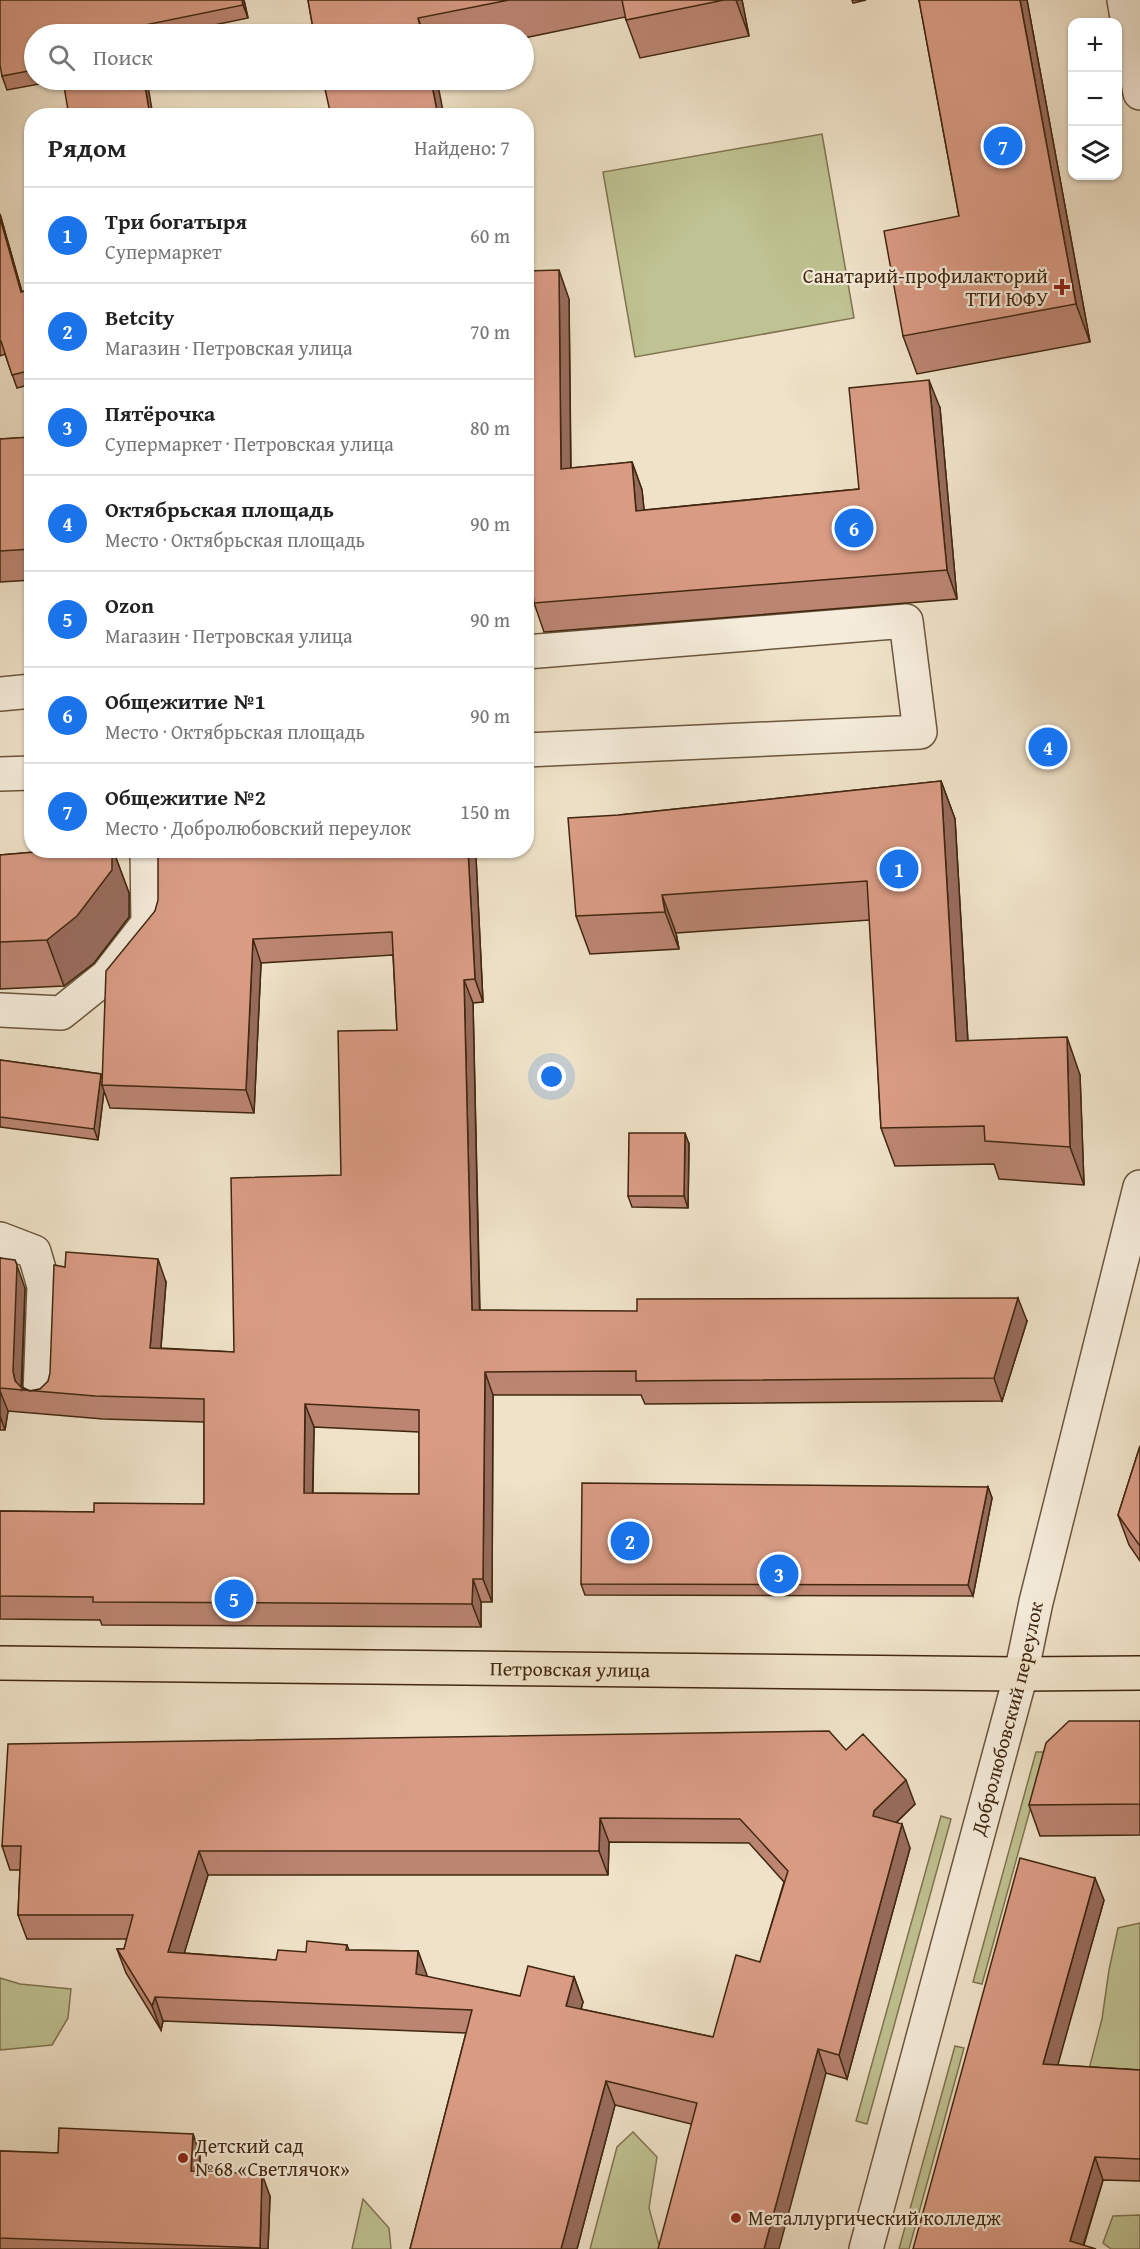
<!DOCTYPE html>
<html lang="ru">
<meta charset="utf-8">
<style>
:root{--surface:#fff;--page:#f2f2f2;--text:#222;--muted:#767676;--line:#e0e0e0;--accent:#1a73e8}
body{margin:0;font-family:"Gentium Book Plus",serif;background:var(--page);color:var(--text)}
.controls{position:absolute;right:18px;top:18px;display:grid;overflow:hidden;border-radius:12px;box-shadow:0 2px 4px #0004}
.controls button{width:54px;height:54px;display:grid;place-items:center;padding:0;border:0;border-bottom:2px solid var(--line);background:var(--surface);color:var(--text);font:30px sans-serif}
.you{position:absolute;left:552px;top:1077px;width:21px;height:21px;margin:-15px;border:4px solid #fff;border-radius:50%;background:#1a73e8;box-shadow:0 0 0 9px #1a73e833}
.badge{display:grid;place-items:center;width:39px;height:39px;border-radius:50%;background:var(--accent);color:#fff;font-size:20px;font-weight:700}
.pin{position:absolute;translate:-50% -50%;border:3px solid #fff;box-shadow:0 2px 6px #0006}
.list{margin:0;padding:0;list-style:none}
h2{display:flex;justify-content:space-between;align-items:center;height:78px;margin:0;padding:0 24px;font-size:26px}
h2 small{font-size:20px;font-weight:400;color:var(--muted)}
.list li{display:grid;grid-template-columns:39px 1fr auto;gap:18px;align-items:center;box-sizing:border-box;height:96px;padding:0 24px;border-top:2px solid var(--line)}
.list b{display:block;font-size:22px;white-space:nowrap}
.list p{margin:0;font-size:20px;white-space:nowrap;color:var(--muted)}
.list em{font-size:20px;font-style:normal;color:var(--muted)}
.icon{flex:none;width:33px;height:33px;fill:none;stroke:currentColor;stroke-width:2;stroke-linecap:round;stroke-linejoin:round}
.map{position:relative;flex:none;width:1140px;height:2249px;overflow:hidden}
.search{position:absolute;background:var(--surface);box-shadow:0 2px 4px #0004;left:24px;top:24px;width:510px;height:66px;display:flex;align-items:center;gap:15px;box-sizing:border-box;padding:0 21px;border-radius:33px;color:var(--muted);font-size:22px}
.panel{position:absolute;background:var(--surface);box-shadow:0 2px 4px #0004;left:24px;top:108px;width:510px;height:750px;border-radius:24px}
.map>svg:first-child{display:block}
</style>
<div class="map">
<svg width="1140" height="2249" viewBox="0 0 1140 2249">
<rect width="100%" height="100%" fill="#efe2c8"/>
<filter id="stains"><feTurbulence type="fractalNoise" baseFrequency=".00333" numOctaves="4"/><feColorMatrix values="0 0 0 0 .2 0 0 0 0 .09 0 0 0 0 .02 0 0 0 .5 -.17"/></filter>
<radialGradient id="worn" r=".72"><stop offset=".6" stop-color="#630" stop-opacity="0"/><stop offset="1" stop-color="#630" stop-opacity=".3"/></radialGradient>
<g fill="#bfc292" stroke="#807450" stroke-width="1.5">
<polygon points="822,134 854,318 635,357 603,172"/>
<polygon points="1036,1752 1046,1752 982,1984 973,1982"/>
<polygon points="941,1816 951,1819 867,2124 856,2121"/>
<polygon points="1140,1923 1140,2073 1089,2069 1102,2019 1109,1970 1118,1928"/>
<polygon points="0,1978 20,1984 71,1989 68,2018 52,2045 0,2050"/>
<polygon points="955,2046 964,2048 909,2249 899,2249"/>
<polygon points="633,2132 657,2157 649,2208 660,2249 590,2249 617,2147"/>
<polygon points="363,2199 389,2228 391,2249 352,2249"/>
<polygon points="1140,2215 1140,2249 1111,2249 1103,2243 1113,2216"/>
</g>
<g fill="none" stroke-linecap="round" stroke-linejoin="round">
<g stroke="#6c563d" stroke-width="36">
<g id="minor">
<polyline points="1124,0 1140,93"/>
<polyline points="526,652 906,621 920,732 526,750"/>
<polyline points="0,694 32,691"/>
<polyline points="0,774 32,773"/>
<polyline points="0,1010 61,1013 107,976 148,923 147,850"/>
<polyline points="0,1239 34,1252 44,1286 40,1395"/>
<path id="s1" d="M866,2249l155,-575 15,-72 104,-415"/>
</g>
</g>
<g stroke="#41270f" stroke-width="36">
<g id="major">
<path id="s2" d="M0,1663l1021,11 119,-1"/>
</g>
</g>
<use href="#minor" stroke="#f5ecdb" stroke-width="33"/>
<use href="#major" stroke="#efe2c8" stroke-width="33"/>
</g>
<g fill="#bb8572" stroke="#41270f" stroke-width="1.5" fill-rule="evenodd">
<polygon points="0,0 244,0 248,18 171,34 34,34 34,80 61,80 7,90 2,76"/>
<polygon points="308,0 742,0 749,36 640,58 625,17 524,38 524,34 314,34"/>
<polygon points="852,0 866,0 853,3"/>
<polygon points="919,0 1027,0 1090,342 917,374 903,336 959,216"/>
<polygon points="0,214 22,292 32,289 32,384 17,388 5,354 0,356"/>
<polygon points="569,299 571,468 632,462 642,490 644,510 859,489 940,408 957,599 544,632 534,603"/>
<polygon points="32,437 32,580 0,582 0,439"/>
<polygon points="941,781 955,819 968,1041 1080,1075 1084,1185 999,1179 994,1164 895,1166 881,1128 870,920 676,933 679,949 590,954 576,916 619,815"/>
<polygon points="59,850 113,850 129,893 129,917 94,963 64,986 0,989 0,855"/>
<path d="M183,850h290l3,8 7,144 -10,1 7,307 547,11 -25,80 -357,3 -4,-9h-148l-1,207h-11v25l-379,-2 -2,-5 -100,-1v-108l94,1 110,-8v-82l-101,-3 -95,-8 -3,19h-5v-172l25,30 -3,99 8,4 10,-2 126,-107 -5,66 73,4 107,-177 56,-145 -4,-75 -132,8 -7,150 -144,-5 -6,-17 -6,49 -98,-13v-67l101,14 1,3 53,-166zM314,1427l105,5v62l-106,-1z"/>
<polygon points="689,1144 688,1208 632,1207 628,1196"/>
<polygon points="1140,1446 1140,1561 1129,1545 1118,1515"/>
<polygon points="988,1487 992,1498 973,1596 585,1595 581,1584"/>
<polygon points="1140,1721 1140,1835 1040,1836 1029,1805"/>
<path d="M846,1750l69,54 -19,19 14,25 -63,231 -21,-6 -135,51 -76,-19 -38,144h-167l56,-216 -303,-12 -2,9 -35,-57 -9,-24h7l3,-10h-100l-9,-24 2,-45h-10l-8,-24zM609,1842l140,1 35,39 -24,80 -47,75 -132,-28 2,-7 -9,-25 -54,19 -93,-19 -9,-26 -69,-1 -2,-5 -41,7 -30,8 -92,-7 24,-78h400z"/>
<polygon points="1104,1900 1057,2065 1140,2070 1140,2181 1103,2180 1084,2245 913,2249"/>
<polygon points="193,2134 200,2155 200,2172 270,2196 268,2249 0,2249 0,2151 58,2153"/>
</g>
<g fill="#986c5c" stroke="#41270f" stroke-width="1.5">
<polygon points="242,0 244,0 248,18 243,5"/>
<polygon points="736,0 742,0 749,36"/>
<polygon points="1020,0 1027,0 1090,342 1076,304"/>
<polygon points="418,18 424,34 422,34"/>
<polygon points="144,80 147,80 153,116 150,116"/>
<polygon points="431,80 437,80 444,116 438,116"/>
<polygon points="0,214 26,306 21,292 0,218"/>
<polygon points="559,270 569,299 571,497 561,469"/>
<polygon points="929,380 940,408 957,599 947,570"/>
<polygon points="632,462 642,490 647,539 636,511"/>
<polygon points="941,781 955,819 970,1079 956,1041"/>
<polygon points="112,850 113,850 129,893 129,917 94,963 64,986 47,940"/>
<polygon points="468,850 473,850 476,858 483,1002 475,979"/>
<polygon points="662,895 676,933 679,949 665,912"/>
<polygon points="253,939 261,963 254,1113 246,1090"/>
<polygon points="464,980 473,1003 480,1333 472,1310"/>
<polygon points="1067,1037 1080,1075 1084,1185 1070,1147"/>
<polygon points="101,1074 105,1085 102,1085 104,1091 98,1140 94,1129"/>
<polygon points="685,1133 689,1144 688,1208 684,1196"/>
<polygon points="158,1259 166,1282 159,1371 150,1348"/>
<polygon points="15,1260 25,1288 21,1390 15,1381 13,1371"/>
<polygon points="1018,1298 1027,1321 1002,1401 994,1378"/>
<polygon points="485,1372 493,1395 492,1602 483,1579"/>
<polygon points="0,1391 8,1411 5,1430 0,1416"/>
<polygon points="305,1404 314,1427 312,1516 304,1493"/>
<polygon points="988,1487 992,1498 973,1596 968,1585"/>
<polygon points="473,1579 481,1602 481,1627 472,1604"/>
<polygon points="906,1780 915,1804 883,1835 873,1816 874,1811"/>
<polygon points="600,1818 609,1842 608,1875 599,1851"/>
<polygon points="902,1824 910,1848 847,2079 839,2055"/>
<polygon points="199,1851 208,1875 177,1977 168,1952"/>
<polygon points="1095,1878 1104,1900 1052,2086 1043,2064"/>
<polygon points="418,1951 427,1975 424,1998 416,1974"/>
<polygon points="574,1977 583,2002 575,2030 566,2006"/>
<polygon points="155,1997 163,2021 161,2030 152,2006"/>
<polygon points="818,2049 826,2073 779,2249 764,2249"/>
<polygon points="606,2081 615,2105 577,2249 561,2249"/>
<polygon points="193,2134 200,2155 198,2193 191,2171"/>
<polygon points="1095,2157 1103,2180 1082,2249 1070,2241"/>
<polygon points="262,2174 270,2196 268,2249 260,2249 260,2248"/>
</g>
<g fill="#d99b84" stroke="#41270f" stroke-width="1.5" fill-rule="evenodd">
<polygon points="0,0 242,0 243,5 135,27 136,34 34,34 34,70 2,76 0,65"/>
<polygon points="308,0 509,0 418,18 422,34 314,34"/>
<polygon points="622,0 724,0 626,20"/>
<polygon points="919,0 1020,0 1076,304 903,336 884,231 959,216"/>
<polygon points="63,80 144,80 150,116 69,116"/>
<polygon points="323,80 431,80 438,116 331,116"/>
<polygon points="0,218 21,292 32,289 32,370 12,375 1,341 0,341"/>
<polygon points="559,270 561,469 632,462 636,511 859,489 849,388 929,380 947,570 534,603 526,523 526,271"/>
<polygon points="32,437 32,549 0,551 0,439"/>
<polygon points="941,781 956,1041 1067,1037 1070,1147 985,1141 984,1126 881,1128 867,881 662,895 665,912 576,916 568,818 619,815"/>
<polygon points="59,850 112,850 112,870 77,916 47,940 0,942 0,855"/>
<path d="M183,850h285l7,129 -11,1 8,330 165,1v-12l381,-1 -24,80 -358,3v-10l-151,1 -2,207h-10l-1,25 -379,-2v-5l-93,-1v-85l94,1v-9l110,1v-105l-109,-3 -95,-8v-130l15,2 2,5 -4,106 2,10 7,7 8,3 10,-2 8,-8 2,-8 4,-108 11,2 1,-15 92,7 -8,89 84,4 -3,-174 110,-3 -3,-144 59,-1 -5,-98 -139,7 -7,151 -144,-5 4,-114 49,-60 3,-11v-48zM305,1404l114,6v84l-115,-1z"/>
<polygon points="0,1060 101,1074 94,1129 0,1117"/>
<polygon points="629,1133 685,1133 684,1196 628,1196"/>
<polygon points="1140,1446 1140,1546 1118,1515"/>
<polygon points="582,1483 988,1487 968,1585 581,1584"/>
<polygon points="1069,1721 1140,1721 1140,1804 1029,1805 1046,1743"/>
<path d="M829,1731l17,19 17,-16 43,46 -32,31 -1,5 29,8 -63,231 -21,-6 -54,200h-106l39,-146 -91,-22 -45,168h-151l62,-239 -317,-13 -3,9 -35,-57h7l9,-34h-115l3,-69h-19l6,-102zM600,1818l140,1 48,52 -28,91 -24,-7 -23,82 -147,-31 8,-29 -46,-11 -8,30 -104,-22 2,-23 -72,-1 1,-5 -40,-4 -1,11 -28,-2 -2,10 -108,-8 31,-101h400z"/>
<polygon points="1020,1858 1095,1878 1043,2064 1140,2070 1140,2159 1095,2157 1070,2241 1096,2249 913,2249"/>
<polygon points="59,2128 193,2134 191,2171 262,2174 260,2248 0,2238 0,2151 58,2153"/>
</g>
<g fill="#8f2418" stroke="#f5ecdb" stroke-width="2">
<path d="M1059 278h6v6h6v6h-6v6h-6v-6h-6v-6h6z"/>
<circle cx="183" cy="2158" r="6"/>
<circle cx="736" cy="2218" r="6"/>
</g>
<g text-anchor="middle" stroke-width="4.5" stroke-linejoin="round" paint-order="stroke">
<g font-size="20" fill="#41270f" stroke="#f5ecdb" text-anchor="start">
<text x="1048" y="283" text-anchor="end">Санатарий-профилакторий<tspan x="1048" dy="23">ТТИ ЮФУ</tspan></text>
<text x="195" y="2153">Детский сад<tspan x="195" dy="23">№68 «Светлячок»</tspan></text>
<text x="748" y="2225">Металлургический колледж</text>
</g>
<g font-size="20" fill="#41270f" stroke="#f5ecdb">
<text dy="7" stroke="none"><textPath href="#s2" startOffset="570">Петровская улица</textPath></text>
<text dy="7" stroke="none"><textPath href="#s1" startOffset="549">Добролюбовский переулок</textPath></text>
</g>
</g>
<rect width="100%" height="100%" filter="url(#stains)"/>
<rect width="100%" height="100%" fill="url(#worn)"/>
</svg>
<div class="controls">
<button>+</button>
<button>−</button>
<button><svg class="icon" aria-label="layers" viewBox="0 0 24 24"><path d="M12 4l9 5-9 5-9-5zM3 14l9 5 9-5"/></svg></button>
</div>
<div class="you"></div>
<div class="pin badge" style="left:899px;top:869px">1</div>
<div class="pin badge" style="left:630px;top:1541px">2</div>
<div class="pin badge" style="left:779px;top:1574px">3</div>
<div class="pin badge" style="left:1048px;top:747px">4</div>
<div class="pin badge" style="left:234px;top:1599px">5</div>
<div class="pin badge" style="left:854px;top:528px">6</div>
<div class="pin badge" style="left:1003px;top:146px">7</div>
<div class="search"><svg class="icon" aria-label="search" viewBox="0 0 24 24"><circle cx="10" cy="10" r="6"/><path d="M15 15l6 6"/></svg>Поиск</div>
<section class="panel">
<h2>Рядом<small>Найдено: 7</small></h2>
<ul class="list">
<li><span class="badge">1</span><div><b>Три богатыря</b><p>Супермаркет</p></div><em>60 m</em></li>
<li><span class="badge">2</span><div><b>Betcity</b><p>Магазин · Петровская улица</p></div><em>70 m</em></li>
<li><span class="badge">3</span><div><b>Пятёрочка</b><p>Супермаркет · Петровская улица</p></div><em>80 m</em></li>
<li><span class="badge">4</span><div><b>Октябрьская площадь</b><p>Место · Октябрьская площадь</p></div><em>90 m</em></li>
<li><span class="badge">5</span><div><b>Ozon</b><p>Магазин · Петровская улица</p></div><em>90 m</em></li>
<li><span class="badge">6</span><div><b>Общежитие №1</b><p>Место · Октябрьская площадь</p></div><em>90 m</em></li>
<li><span class="badge">7</span><div><b>Общежитие №2</b><p>Место · Добролюбовский переулок</p></div><em>150 m</em></li>
</ul>
</section>
</div>
